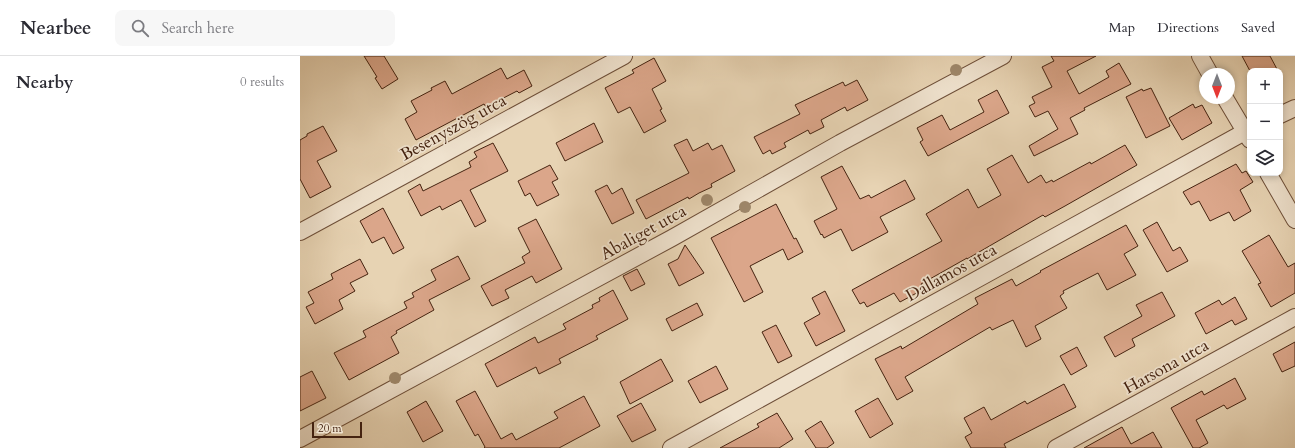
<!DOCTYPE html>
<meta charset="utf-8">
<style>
:root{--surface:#fff;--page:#f7f7f7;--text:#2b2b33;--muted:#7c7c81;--line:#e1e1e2}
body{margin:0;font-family:Cardo,serif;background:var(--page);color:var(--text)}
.controls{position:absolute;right:12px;top:12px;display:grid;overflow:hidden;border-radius:8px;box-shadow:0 2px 6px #0003}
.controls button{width:36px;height:36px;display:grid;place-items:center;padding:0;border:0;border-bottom:1px solid var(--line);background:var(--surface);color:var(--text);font:20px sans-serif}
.compass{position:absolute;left:899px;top:12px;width:36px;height:36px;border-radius:50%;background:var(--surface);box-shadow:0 2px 6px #0003;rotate:180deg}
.scale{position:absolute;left:12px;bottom:10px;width:50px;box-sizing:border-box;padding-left:4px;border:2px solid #452310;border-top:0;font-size:11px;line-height:14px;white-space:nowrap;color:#452310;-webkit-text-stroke:3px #efe2ce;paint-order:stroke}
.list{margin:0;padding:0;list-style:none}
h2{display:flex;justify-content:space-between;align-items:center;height:52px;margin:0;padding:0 16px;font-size:17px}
h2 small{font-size:13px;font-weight:400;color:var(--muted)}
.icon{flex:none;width:22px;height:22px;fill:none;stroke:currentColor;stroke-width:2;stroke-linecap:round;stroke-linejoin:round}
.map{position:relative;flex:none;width:995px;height:392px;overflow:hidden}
header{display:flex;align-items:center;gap:24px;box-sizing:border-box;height:56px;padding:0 20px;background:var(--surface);border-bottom:1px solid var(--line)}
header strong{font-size:19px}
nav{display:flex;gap:22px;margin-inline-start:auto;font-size:14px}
.search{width:280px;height:36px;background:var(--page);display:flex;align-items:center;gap:10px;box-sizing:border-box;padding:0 14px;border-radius:8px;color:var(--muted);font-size:15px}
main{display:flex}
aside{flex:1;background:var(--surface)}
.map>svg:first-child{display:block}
</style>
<header>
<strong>Nearbee</strong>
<div class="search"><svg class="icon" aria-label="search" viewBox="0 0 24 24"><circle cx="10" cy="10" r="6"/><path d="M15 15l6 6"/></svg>Search here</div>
<nav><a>Map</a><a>Directions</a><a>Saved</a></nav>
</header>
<main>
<aside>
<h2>Nearby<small>0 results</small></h2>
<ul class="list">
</ul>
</aside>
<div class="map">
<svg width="995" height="392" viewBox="0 0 995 392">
<rect width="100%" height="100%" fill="#e7d3b3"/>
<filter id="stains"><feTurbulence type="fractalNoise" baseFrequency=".005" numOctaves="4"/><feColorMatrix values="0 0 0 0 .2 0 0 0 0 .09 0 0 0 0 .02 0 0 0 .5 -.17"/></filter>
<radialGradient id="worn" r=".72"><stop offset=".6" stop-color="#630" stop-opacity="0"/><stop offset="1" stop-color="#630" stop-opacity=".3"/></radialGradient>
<g fill="#dba68a" stroke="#452310">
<polygon points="64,0 84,0 98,23 82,33 75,22 77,21"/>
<polygon points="751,0 796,0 767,15 779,38 809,21 806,15 819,7 831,28 784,52 785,54 770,62 778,78 734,100 729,90 758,73 748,55 735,61 729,50 735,47 732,41 752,31 742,11 754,5"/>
<polygon points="942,0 970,0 978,15 950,15"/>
<polygon points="354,2 366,25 352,33 362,53 360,54 366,65 344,77 330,51 318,57 305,32 334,17 332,14"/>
<polygon points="201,12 207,23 224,14 232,30 219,37 217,35 186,51 184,48 116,84 105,63 117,56 111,45 132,34 131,32 145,25 152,38"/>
<polygon points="557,24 568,44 547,55 545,51 521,64 524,71 510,78 508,74 484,87 486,91 472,98 470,94 463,98 454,81 500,58 495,49 543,26 545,30"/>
<polygon points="851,32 870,70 846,82 826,41 842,33 843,35"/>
<polygon points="697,34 709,57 628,100 620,86 623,84 617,72 642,59 650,74 684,56 678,44"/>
<polygon points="893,48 895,52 902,49 912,67 882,84 869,62"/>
<polygon points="294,67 303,86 265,105 256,87"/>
<polygon points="23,70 37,95 17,105 31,131 10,142 0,123 0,84 7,80 7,78"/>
<polygon points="387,83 393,95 408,87 412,94 422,89 435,115 411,128 412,131 399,137 389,143 388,141 346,163 336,144 389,117 374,89"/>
<polygon points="193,87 208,115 170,134 186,165 175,171 161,144 142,154 140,150 121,160 108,135 120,128 123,135 171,111 169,106 177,101 174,96"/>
<polygon points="825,89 837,109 765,150 745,161 743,159 667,203 667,202 621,228 624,233 600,246 594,237 567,251 564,246 560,248 552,234 642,185 626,158 668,133 678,152 701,139 687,113 712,99 728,127 741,119 746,127 752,124 753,126 790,106 791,108"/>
<polygon points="936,108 942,117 946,115 953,126 940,134 951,155 934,165 929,156 910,165 899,145 891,149 883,136"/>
<polygon points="250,109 258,123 252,126 259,139 237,150 230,137 225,140 218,125"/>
<polygon points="542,110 560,143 569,139 571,142 605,124 615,143 580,161 588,176 552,195 541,173 524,182 522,178 521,179 514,165 537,153 521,121"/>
<polygon points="307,129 312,138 322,132 334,157 312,168 295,135"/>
<polygon points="476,148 494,183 496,182 503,196 488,204 483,193 450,210 463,236 444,246 411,182"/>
<polygon points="83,152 104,192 93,198 84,181 72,187 60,165"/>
<polygon points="236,163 262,213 236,227 232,220 205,234 209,242 192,250 181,230 225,207 222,201 230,196 218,172"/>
<polygon points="857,166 873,195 880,191 888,205 867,216 843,174"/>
<polygon points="826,169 838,190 824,198 836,219 807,234 798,217 763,235 764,237 760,240 767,252 735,270 741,283 726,291 713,264 692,274 690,271 605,321 613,335 597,344 575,303 601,290 602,293 678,248 675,242 712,223 716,230 741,216 740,215"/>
<polygon points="969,179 988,211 995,207 995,237 971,251 958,228 961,227 942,195"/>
<polygon points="385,189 404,217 379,230 368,208 378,203"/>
<polygon points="158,200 170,223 129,244 134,254 96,275 97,277 91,281 99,297 49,324 34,297 66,281 63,275 107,252 104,246 114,241 112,237 136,224 131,214"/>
<polygon points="60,203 68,218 50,227 55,235 39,244 43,253 15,268 6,251 14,247 8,236 33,223 31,218"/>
<polygon points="337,213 345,228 331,235 323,220"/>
<polygon points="313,234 328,263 296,280 298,283 259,303 261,307 239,318 236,311 197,331 185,308 235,281 238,287 266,273 263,268 293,252 292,249 300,245 299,242"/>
<polygon points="525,235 545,275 516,290 504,267 520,258 512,242"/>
<polygon points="862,236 875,260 832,283 835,290 815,301 804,281 842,260 836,249"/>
<polygon points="935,241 947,263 935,269 932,264 906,278 895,257 919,244 922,249"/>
<polygon points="397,247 403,259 372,275 366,263"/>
<polygon points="476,269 492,300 478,307 462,276"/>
<polygon points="995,286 995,310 982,316 973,298"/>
<polygon points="777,291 787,310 771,319 760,300"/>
<polygon points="361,303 373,325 330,348 320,326"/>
<polygon points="416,310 428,333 400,347 388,325"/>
<polygon points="12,315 26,342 0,355 0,321"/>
<polygon points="935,322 946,343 927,353 924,349 896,364 908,387 899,392 893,392 871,352 902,335 904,339"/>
<polygon points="764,328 776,351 704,388 706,392 671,392 665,381 672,377 664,362 684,351 691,364 725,345 727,348"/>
<polygon points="175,335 201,383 212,377 216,384 258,362 254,356 284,340 300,370 259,392 184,392 185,391 178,378 175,380 156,345"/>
<polygon points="578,342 593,368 570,382 555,355"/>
<polygon points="126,345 143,375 123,386 107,356"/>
<polygon points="341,347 356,374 332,386 317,360"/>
<polygon points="477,357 493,383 479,392 420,392 459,371 457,368"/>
<polygon points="521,365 534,387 527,392 516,392 505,375"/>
<polygon points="822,371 831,388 853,376 862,392 784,392"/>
</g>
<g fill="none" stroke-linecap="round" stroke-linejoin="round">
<g stroke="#6e4f39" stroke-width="18">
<g id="minor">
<polyline points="900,0 910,18"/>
<polyline points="925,42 950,84"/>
<polyline points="980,59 995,52"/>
<polyline points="968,117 995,164"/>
<polyline points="0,176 324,0"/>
<polyline points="0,383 372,182 540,87 703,0"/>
<polyline points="371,392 950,73"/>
<polyline points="756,392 995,261"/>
</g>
</g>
<use href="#minor" stroke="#efe2ce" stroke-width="16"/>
</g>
<g fill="#9e876a">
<circle cx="656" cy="14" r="6"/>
<circle cx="407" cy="144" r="6"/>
<circle cx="445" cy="151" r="6"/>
<circle cx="95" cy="322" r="6"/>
</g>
<g text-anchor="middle" stroke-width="3.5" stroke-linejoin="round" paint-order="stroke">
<g font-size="17" fill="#452310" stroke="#efe2ce">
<text transform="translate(153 71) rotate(-29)" y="6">Besenyszög utca</text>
<text transform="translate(343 176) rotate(-29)" y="6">Abaliget utca</text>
<text transform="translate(651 216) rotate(-29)" y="6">Dallamos utca</text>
<text transform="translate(866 310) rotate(-29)" y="6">Harsona utca</text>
</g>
</g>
<rect width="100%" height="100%" filter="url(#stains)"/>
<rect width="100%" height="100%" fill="url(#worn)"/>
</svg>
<div class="controls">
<button>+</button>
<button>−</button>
<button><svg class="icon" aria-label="layers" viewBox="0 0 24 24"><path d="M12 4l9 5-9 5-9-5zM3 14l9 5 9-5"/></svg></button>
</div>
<svg class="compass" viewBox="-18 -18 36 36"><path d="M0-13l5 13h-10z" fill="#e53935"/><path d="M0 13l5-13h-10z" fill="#7c7c81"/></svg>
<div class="scale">20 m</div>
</div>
</main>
